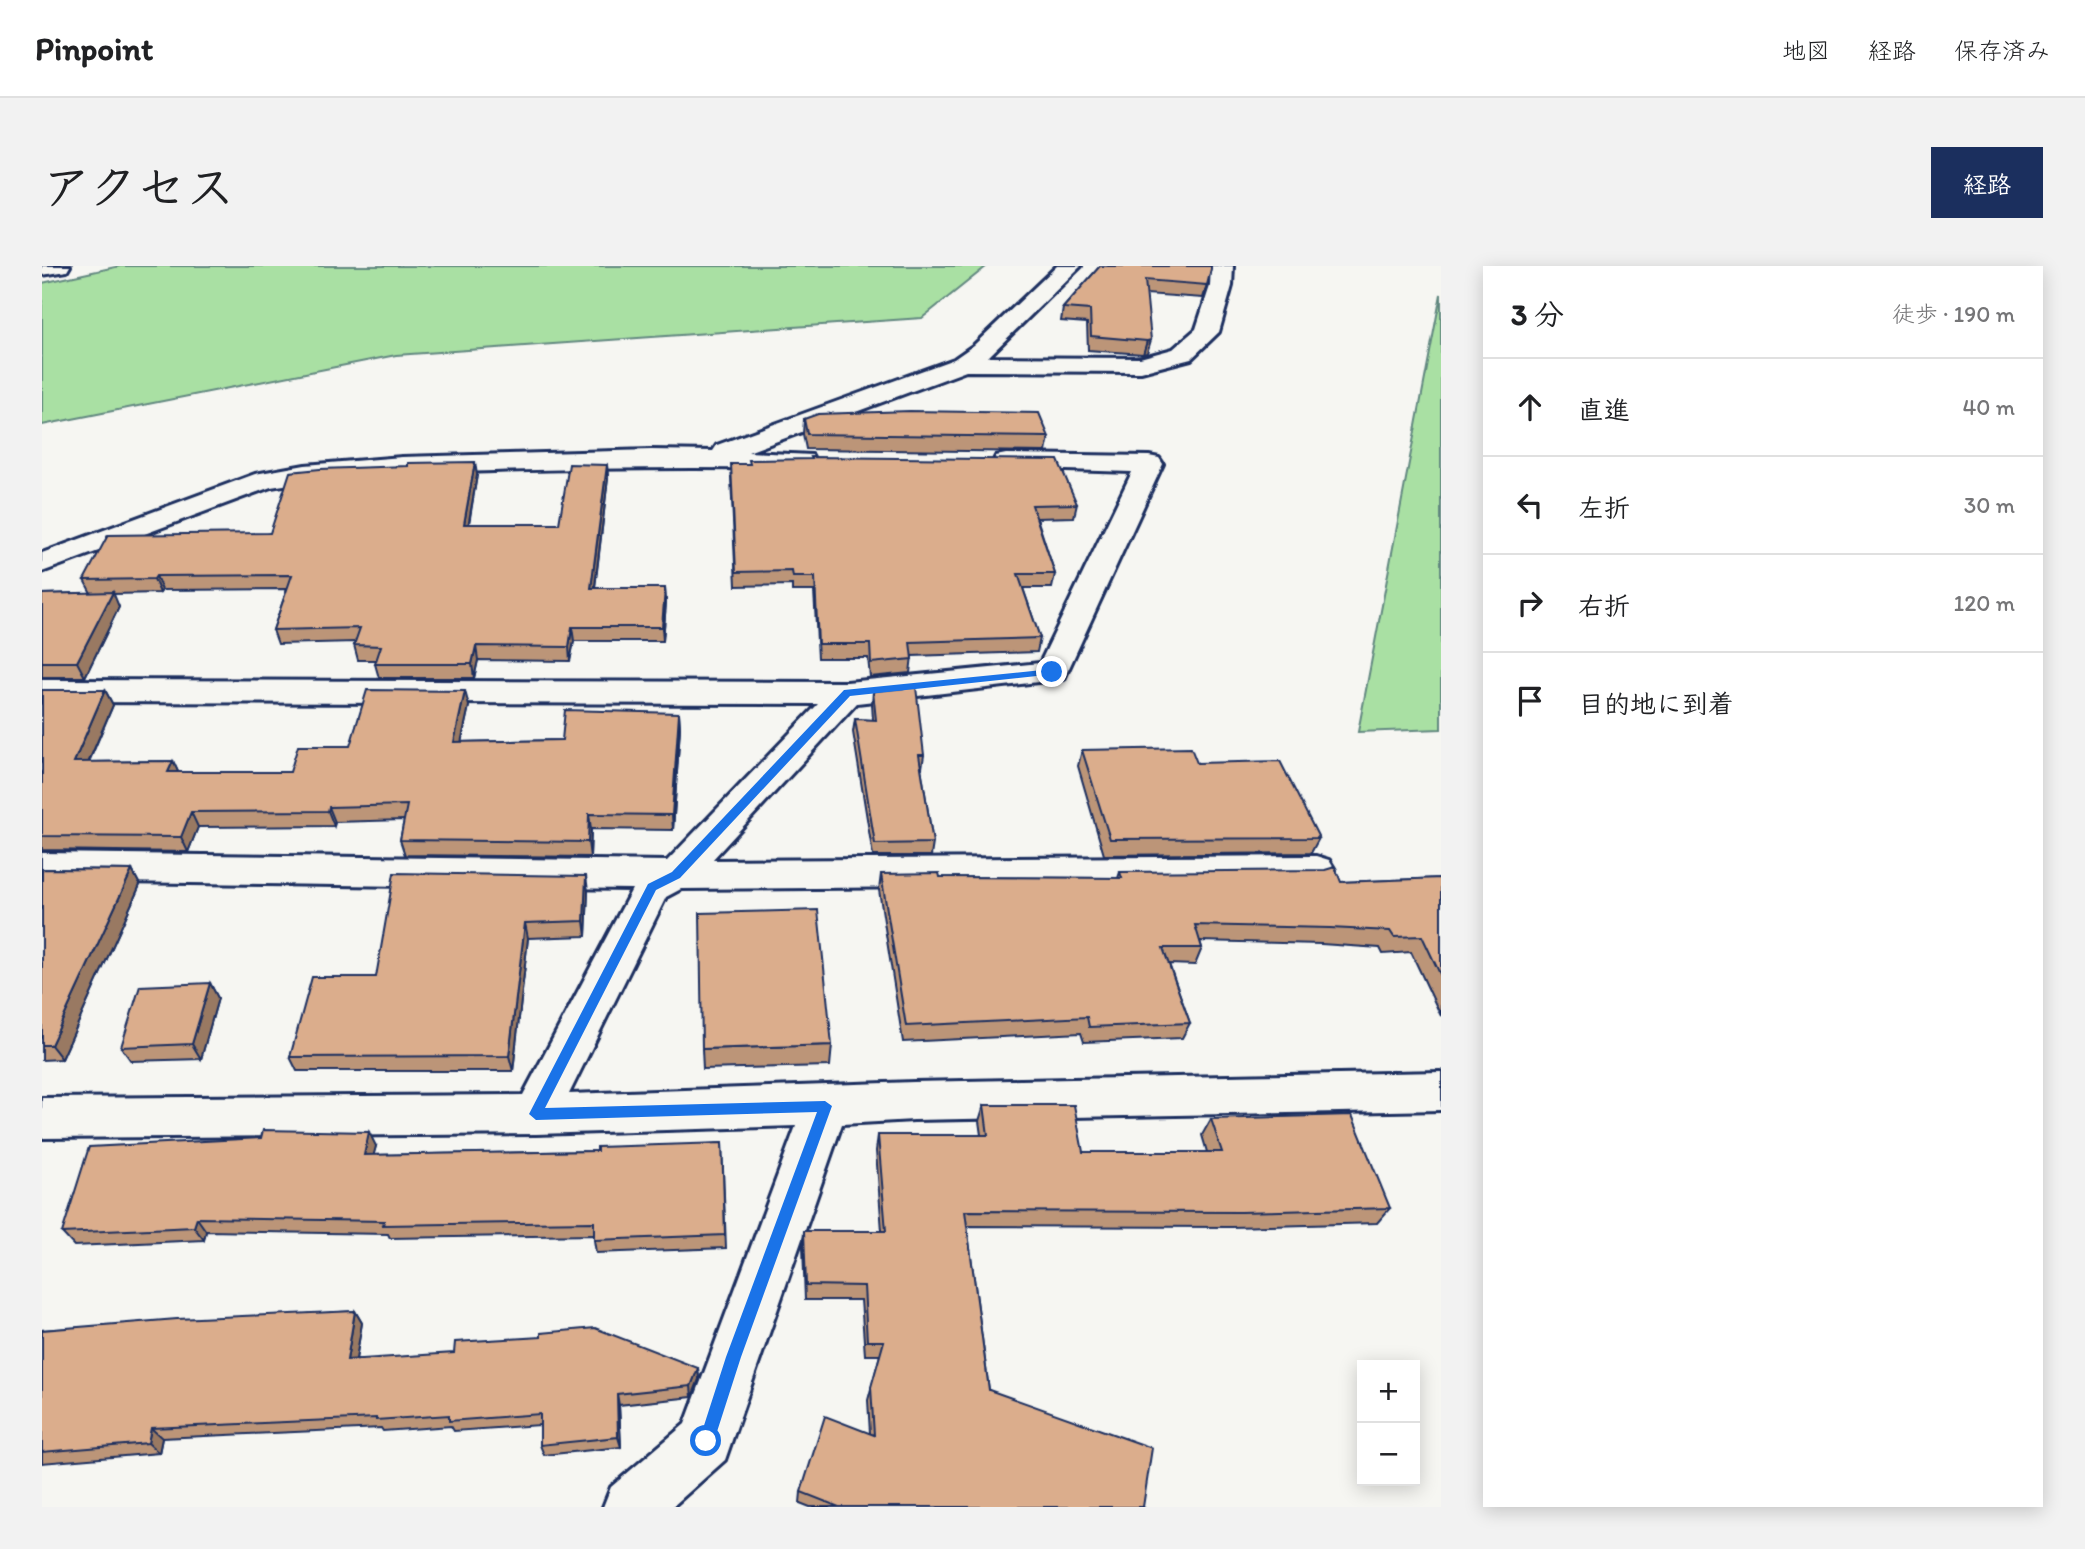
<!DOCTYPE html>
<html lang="ja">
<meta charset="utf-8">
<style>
:root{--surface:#fff;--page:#f2f2f2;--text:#202124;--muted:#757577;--line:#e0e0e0;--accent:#1b2f5e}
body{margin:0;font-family:Itim,"Klee One",sans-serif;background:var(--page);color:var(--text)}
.controls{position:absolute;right:21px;bottom:21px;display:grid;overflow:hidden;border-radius:0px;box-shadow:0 4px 18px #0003}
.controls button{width:63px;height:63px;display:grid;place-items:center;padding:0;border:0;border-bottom:2px solid var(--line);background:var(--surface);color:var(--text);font:35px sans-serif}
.stop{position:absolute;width:21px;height:21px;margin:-16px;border:5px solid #1a73e8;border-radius:50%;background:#fff}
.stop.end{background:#1a73e8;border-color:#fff;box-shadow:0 2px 7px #0008}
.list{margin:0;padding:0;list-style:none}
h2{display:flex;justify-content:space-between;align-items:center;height:91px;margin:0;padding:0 28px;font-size:30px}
h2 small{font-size:23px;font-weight:400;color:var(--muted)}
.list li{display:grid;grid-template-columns:46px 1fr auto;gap:21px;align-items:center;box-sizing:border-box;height:98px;padding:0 28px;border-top:2px solid var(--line)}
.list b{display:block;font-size:26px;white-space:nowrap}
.list em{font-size:23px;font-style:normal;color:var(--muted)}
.icon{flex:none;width:38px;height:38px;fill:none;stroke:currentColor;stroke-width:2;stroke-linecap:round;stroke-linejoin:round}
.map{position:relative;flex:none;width:1399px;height:1241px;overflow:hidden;border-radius:0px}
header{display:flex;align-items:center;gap:42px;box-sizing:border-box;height:98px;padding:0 35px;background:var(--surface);border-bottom:2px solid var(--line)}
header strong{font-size:33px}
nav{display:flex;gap:38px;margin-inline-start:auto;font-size:24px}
.intro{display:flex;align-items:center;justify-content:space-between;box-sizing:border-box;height:168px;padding:0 42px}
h1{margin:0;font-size:49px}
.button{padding:18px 32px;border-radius:0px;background:var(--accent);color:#fff;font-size:24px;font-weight:700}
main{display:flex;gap:42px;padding:0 42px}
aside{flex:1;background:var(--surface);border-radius:0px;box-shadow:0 4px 18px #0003}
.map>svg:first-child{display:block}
</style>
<header>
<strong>Pinpoint</strong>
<nav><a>地図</a><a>経路</a><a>保存済み</a></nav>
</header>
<div class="intro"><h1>アクセス</h1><a class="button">経路</a></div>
<main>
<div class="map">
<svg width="1399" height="1241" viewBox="0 0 1399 1241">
<rect width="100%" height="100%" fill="#f6f6f2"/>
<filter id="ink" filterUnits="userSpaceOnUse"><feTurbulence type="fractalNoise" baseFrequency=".0143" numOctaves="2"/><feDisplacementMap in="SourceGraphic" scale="14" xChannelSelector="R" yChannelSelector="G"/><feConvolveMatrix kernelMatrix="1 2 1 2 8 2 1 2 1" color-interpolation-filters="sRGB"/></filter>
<g filter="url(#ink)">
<g fill="#a9e0a3" stroke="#628880" stroke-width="2">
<polygon points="78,0 945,0 880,52 354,89 0,159 0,17"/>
<polygon points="1399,28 1399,463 1316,466"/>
</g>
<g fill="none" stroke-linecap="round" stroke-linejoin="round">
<g stroke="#1b2f5e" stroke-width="6">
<g id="minor">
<polygon points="0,0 28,0 25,5 0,9"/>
<path d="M1015,0h24l-93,91 152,1 33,-9 23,-20 14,-43 1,-20h22l-1,20 -13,46 -28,27 -50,13 -175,-1 -218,81 64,3 3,6 -3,6 -10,2c-103,-2 -205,-1 -308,2 -75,2 -149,3 -223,16l-229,85v-19l213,-79 50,-9 97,-8 249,-7 62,1 4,-6 237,-86 20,-14z"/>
<polygon points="964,188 1107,190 1117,192 1121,198 1022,413 815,437 670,594 1274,590 1287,594 1293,604 1287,614 1274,618 639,623 624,631 527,828 872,816 1399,806 1399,844 872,854 800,858 683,1194 630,1241 561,1241 569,1221 643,1158 754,860 494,868 0,872 0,832 481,829 590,623 0,615 0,587 625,595 776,438 0,436 0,414 805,416 998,397 1090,206 954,202 951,196 954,190"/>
</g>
</g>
<use href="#minor" fill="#f6f6f2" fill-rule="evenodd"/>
</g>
<g fill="#bc9578" stroke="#1b2f5e" stroke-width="2">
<polygon points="1058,0 1165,19 1161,32 1104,28 1105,87 1101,88 1046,84 1045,57 1019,55 1021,42"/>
<polygon points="762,153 1007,171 1004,186 764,183 761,168"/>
<polygon points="565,199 566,212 553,322 623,322 624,336 621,375 532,375 528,395 436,394 432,412 337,412 333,398 334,394 316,394 312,379 313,376 236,378 231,364 245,323 120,324 118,327 71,328 77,341 43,411 0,411 0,328 49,327 42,314 228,267 435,209 427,258 517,258"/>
<polygon points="689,211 1035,238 1032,251 995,252 1013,308 1010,322 981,322 998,372 995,386 870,390 868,407 828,411 826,392 776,392 772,325 750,325 750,319 694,320"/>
<polygon points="0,424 63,424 71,439 47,496 131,495 136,506 248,506 308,480 427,440 419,476 520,474 637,447 638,462 631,564 549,563 548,591 363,589 358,574 362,554 293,556 292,560 156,561 146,586 0,584"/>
<polygon points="831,425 882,489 880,502 879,502 891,577 889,590 831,590 811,466 813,453 831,454 830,438"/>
<polygon points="1040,484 1155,497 1277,572 1269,587 1062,589 1036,500"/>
<polygon points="0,603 90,604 98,619 20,793 0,794"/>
<polygon points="1078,606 1299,616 1399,612 1399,750 1369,686 1341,688 1338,682 1279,678 1158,675 1160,682 1153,699 1127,698 1148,757 1140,772 1042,776 1039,767 861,776 837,624 839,608 898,611 1076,612"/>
<polygon points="546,625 544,670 486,672 471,805 255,805 248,791 334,711"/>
<polygon points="168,717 176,732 159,793 89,795 79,781"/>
<polygon points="790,779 788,800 661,803 660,783"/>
<polygon points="942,839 1041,886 1165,886 1160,869 1169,853 1348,942 1335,957 1189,961 925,960 947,1124 1101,1241 768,1241 758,1237 759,1226 828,1167 826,1134 838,1089 823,1089 819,1034 763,1034 761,980 762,965 840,965 834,885 836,869 939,869 937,855"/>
<polygon points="680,877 684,982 554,987 552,974 552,969 348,972 346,968 164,965 162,974 32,980 20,967 334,880 331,889 555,885"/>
<polygon points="313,1045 320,1057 314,1093 656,1102 657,1113 650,1131 577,1139 579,1181 502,1189 498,1179 498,1159 412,1165 409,1160 341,1165 339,1162 120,1172 117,1187 0,1197 0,1064"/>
</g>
<g fill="#997962" stroke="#1b2f5e" stroke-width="2">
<polygon points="1109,74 1105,87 1101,88 1105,75"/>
<polygon points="433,196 435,209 424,272 422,258"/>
<polygon points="565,199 566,212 551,336 549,322"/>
<polygon points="114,310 120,324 118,327 112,313"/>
<polygon points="623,322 624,336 621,375 620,361"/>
<polygon points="71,326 77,341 43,411 35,396"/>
<polygon points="530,361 532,375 528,395 527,381"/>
<polygon points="434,380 436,394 432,412 430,398"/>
<polygon points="63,424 71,439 40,511 32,496"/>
<polygon points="423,425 427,440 416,491 412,476"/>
<polygon points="637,447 638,462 631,564 630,549"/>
<polygon points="131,495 138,510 126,506"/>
<polygon points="287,541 293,556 292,560 286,545"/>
<polygon points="149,546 156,561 146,586 139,571"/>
<polygon points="547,548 549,563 548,591 546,576"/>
<polygon points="90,604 98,619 20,793 9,779"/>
<polygon points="544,610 546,625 544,670 542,655"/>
<polygon points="483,657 486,672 471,805 467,790"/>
<polygon points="168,717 176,732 159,793 150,778"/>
<polygon points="327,866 334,880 328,903 322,889"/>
<polygon points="155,952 164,965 162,974 152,961"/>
<polygon points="313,1045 320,1057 312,1105 305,1094"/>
<polygon points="656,1102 657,1113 650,1131 649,1120"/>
<polygon points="575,1128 577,1139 579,1181 576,1171"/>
<polygon points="109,1162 120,1172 117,1187 106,1177"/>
</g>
<g fill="#dbad8c" stroke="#1b2f5e" stroke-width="2">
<polygon points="1058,0 1169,0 1169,3 1165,19 1103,14 1109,74 1105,75 1049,70 1048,44 1021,42"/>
<polygon points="868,145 997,147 1007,171 765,168 762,153 776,148"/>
<polygon points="769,191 1016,194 1035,238 990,239 1013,308 976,308 998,372 868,376 870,393 829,397 828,378 776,378 773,311 751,311 750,305 694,306 689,198 708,198 707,194 770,193"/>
<polygon points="433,196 422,258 517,258 527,198 565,199 549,322 623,322 620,361 530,361 527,381 434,380 430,398 333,398 339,380 312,379 318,362 231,364 250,309 114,310 112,313 42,314 66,269 228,267 248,206 278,203 366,200 366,197"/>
<polygon points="71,326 35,396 0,396 0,328"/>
<polygon points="874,421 882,489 877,489 891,577 833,578 813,453 834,454 831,425"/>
<polygon points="0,424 63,424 32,496 131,495 126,506 248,506 256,480 308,480 325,424 423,425 412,476 520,474 523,444 637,447 630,549 547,548 546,576 358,574 365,539 287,541 286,545 149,546 139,571 0,570"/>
<polygon points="1149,482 1155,497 1238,495 1277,572 1068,573 1040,484"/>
<polygon points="1293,601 1299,616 1399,612 1399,710 1380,670 1352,671 1348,665 1288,662 1153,659 1160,682 1121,682 1148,757 1047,761 1045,751 864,760 839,608 897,607 898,611 1080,612 1078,606 1283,604"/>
<polygon points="0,603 90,604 9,779 0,779"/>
<polygon points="352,607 544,610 542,655 483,657 467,790 248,791 270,711 334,711"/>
<polygon points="776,644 790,779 660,783 658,647"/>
<polygon points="168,717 150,778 79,781 98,720"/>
<polygon points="942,839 1032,839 1041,886 1180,886 1169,853 1310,849 1348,942 1199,946 923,945 947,1124 1110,1182 1101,1241 797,1241 759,1226 783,1150 832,1169 829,1121 842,1075 825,1075 822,1020 764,1019 762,965 844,965 836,869 946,869"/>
<polygon points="221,864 327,866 322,889 555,885 555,881 680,877 683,969 552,974 552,956 341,959 342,955 155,952 152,961 20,967 47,881 219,872"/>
<polygon points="313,1045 305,1094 412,1087 413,1076 499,1071 499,1067 553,1062 656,1102 649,1120 575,1128 576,1171 498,1179 498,1148 407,1155 407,1149 334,1154 334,1152 109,1162 106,1177 0,1186 0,1064 135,1053"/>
</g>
</g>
<polygon fill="#1a73e8" points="1010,403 1015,406 1013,408 808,430 638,612 614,624 503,842 783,835 790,840 699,1091 672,1175 670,1181 664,1183 659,1181 657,1175 684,1091 775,846 494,854 487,848 606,618 630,606 802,424"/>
</svg>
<div class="controls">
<button>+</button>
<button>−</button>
</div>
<div class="stop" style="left:664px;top:1175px"></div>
<div class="stop end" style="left:1010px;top:406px"></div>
</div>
<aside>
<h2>3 分<small>徒歩 · 190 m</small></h2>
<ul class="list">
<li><svg class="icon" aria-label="ahead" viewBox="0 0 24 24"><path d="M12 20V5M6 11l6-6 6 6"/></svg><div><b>直進</b></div><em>40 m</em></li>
<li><svg class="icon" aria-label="left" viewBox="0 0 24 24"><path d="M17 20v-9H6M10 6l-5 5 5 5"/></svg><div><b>左折</b></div><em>30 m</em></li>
<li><svg class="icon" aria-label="right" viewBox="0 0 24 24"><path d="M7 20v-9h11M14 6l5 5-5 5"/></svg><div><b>右折</b></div><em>120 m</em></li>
<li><svg class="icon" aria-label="arrive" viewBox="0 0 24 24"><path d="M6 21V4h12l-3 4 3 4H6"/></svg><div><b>目的地に到着</b></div></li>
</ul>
</aside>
</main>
